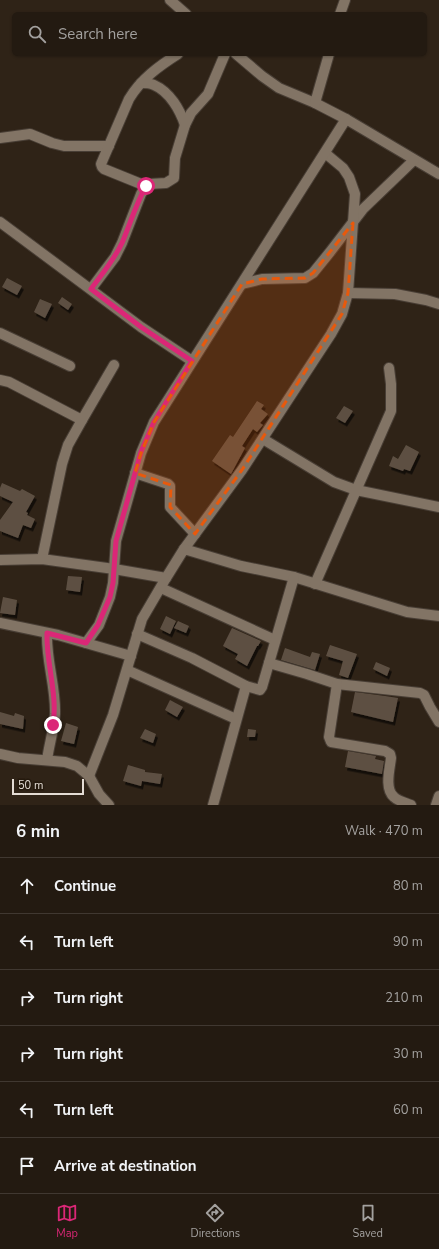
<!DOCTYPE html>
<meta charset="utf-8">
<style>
:root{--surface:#231a11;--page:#2f271f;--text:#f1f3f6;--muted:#a3a19f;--line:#403831;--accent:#db2777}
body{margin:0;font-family:"Nunito Sans",sans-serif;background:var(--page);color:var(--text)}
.scale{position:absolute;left:12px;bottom:10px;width:72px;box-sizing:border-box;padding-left:4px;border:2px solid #e4dcd4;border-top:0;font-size:11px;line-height:14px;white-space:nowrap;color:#e4dcd4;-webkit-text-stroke:3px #251a0e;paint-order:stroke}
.stop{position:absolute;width:12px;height:12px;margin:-9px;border:3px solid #db2777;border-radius:50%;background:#fff}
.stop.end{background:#db2777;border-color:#fff;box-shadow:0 1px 4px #0008}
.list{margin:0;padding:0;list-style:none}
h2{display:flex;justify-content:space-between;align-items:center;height:52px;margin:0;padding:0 16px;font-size:17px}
h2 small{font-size:13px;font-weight:400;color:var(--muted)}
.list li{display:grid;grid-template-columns:26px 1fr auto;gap:12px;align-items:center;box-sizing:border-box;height:56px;padding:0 16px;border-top:1px solid var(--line)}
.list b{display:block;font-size:15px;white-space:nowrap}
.list em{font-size:13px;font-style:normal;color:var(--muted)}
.icon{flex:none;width:22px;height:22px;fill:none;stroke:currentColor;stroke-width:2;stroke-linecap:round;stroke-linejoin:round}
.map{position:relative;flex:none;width:439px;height:805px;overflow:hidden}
.search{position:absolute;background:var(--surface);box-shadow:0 1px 3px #0004;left:12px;right:12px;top:12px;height:44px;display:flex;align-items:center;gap:10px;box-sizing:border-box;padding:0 14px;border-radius:6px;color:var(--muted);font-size:15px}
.sheet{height:388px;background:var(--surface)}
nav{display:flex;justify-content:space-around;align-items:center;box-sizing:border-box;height:56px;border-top:1px solid var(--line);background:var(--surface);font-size:11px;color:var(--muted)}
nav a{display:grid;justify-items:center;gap:2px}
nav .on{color:var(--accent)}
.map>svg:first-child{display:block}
</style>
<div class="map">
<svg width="439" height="805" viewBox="0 0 439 805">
<defs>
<filter id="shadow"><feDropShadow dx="2" dy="3.5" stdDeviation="0" flood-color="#0009"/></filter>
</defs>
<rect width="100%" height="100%" fill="#2f2317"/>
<g fill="#5d5043" filter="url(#shadow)">
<polygon points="7,278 22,286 17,295 2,287"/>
<polygon points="62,297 72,304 68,310 58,303"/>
<polygon points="40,299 52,304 45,318 34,312"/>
<polygon points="257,401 264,405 261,409 268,414 260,423 263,425 257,432 253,429 242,446 245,448 231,474 212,461 230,435 233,437"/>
<polygon points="344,406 353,411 345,423 336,418"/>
<polygon points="406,445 419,452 410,471 404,469 403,471 389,466 393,456 398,459"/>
<polygon points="2,483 20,491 22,489 35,496 26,512 28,513 27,515 35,519 31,528 23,525 18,538 0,531 0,520 13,502 0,496 0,488"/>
<polygon points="68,576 82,577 80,592 66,590"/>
<polygon points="3,597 17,600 15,615 0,613"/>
<polygon points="166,616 176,621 170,634 160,629"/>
<polygon points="178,621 189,626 186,633 174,628"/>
<polygon points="232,628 261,641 258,646 257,646 247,666 235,659 238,654 223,646"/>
<polygon points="330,645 357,654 348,678 339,675 343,661 326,656"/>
<polygon points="285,648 310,657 312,652 320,654 315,670 281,660"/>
<polygon points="376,662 390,668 387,676 373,669"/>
<polygon points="355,692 385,696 398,698 393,722 351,712"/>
<polygon points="170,700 183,707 177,717 165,710"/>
<polygon points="0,712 14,716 15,713 24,716 23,729 0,724"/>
<polygon points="66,723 78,727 74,744 61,741"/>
<polygon points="145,729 156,734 153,743 140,738"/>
<polygon points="248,729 256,730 255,737 247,737"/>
<polygon points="348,751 376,756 375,759 384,761 382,774 345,767"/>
<polygon points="128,765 145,770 145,772 162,774 160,784 142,781 141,786 123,781"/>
</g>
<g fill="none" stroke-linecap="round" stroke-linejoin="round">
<g stroke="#483e35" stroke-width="12">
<g id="minor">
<polyline points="170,0 186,14"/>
<polyline points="340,14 345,0"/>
<polyline points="236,54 262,76 279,88 315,103 346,119 439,174"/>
<path d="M141,83c4,0 9,0 13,2 16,7 26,25 31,40"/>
<polyline points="315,103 329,54"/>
<polyline points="0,138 30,134 52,143 64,146 109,146"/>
<path d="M146,186l-42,-17 -2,-2 -1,-3 28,-65c12,-20 30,-33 49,-45"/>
<polyline points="0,222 141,327 192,361"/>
<polyline points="242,284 262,279 305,278 313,273 330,252 363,209 414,160"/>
<polyline points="91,289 115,257 122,243 141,194 146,186 149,184 166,183 174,178 175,158 185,125 191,113 208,94 225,54"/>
<polyline points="348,293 395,294 426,300 439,304"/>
<polyline points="0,333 70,366"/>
<polyline points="0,380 9,382 82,420"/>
<polyline points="263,439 334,482 356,490 439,507"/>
<polyline points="135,473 168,484 170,486 170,507 195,534"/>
<polyline points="184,549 242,470 331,334 342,314 348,293 355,194 349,177 343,168 325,153"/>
<polyline points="42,559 62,464 68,445 82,420 114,365"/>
<polyline points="0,560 42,559 114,569 166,578 184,549 241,566 294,577 407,612 439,616"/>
<polyline points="315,584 391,411 391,384 389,368"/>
<polyline points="161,588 275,640"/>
<polyline points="0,623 58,635 131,656"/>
<polyline points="137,634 192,658 246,686 260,690 262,687 294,577"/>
<polyline points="86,643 99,625 110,597 113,583 116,541 141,453 154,422 346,119"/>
<polyline points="269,663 307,674 337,684 420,693 424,695 430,707 439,722"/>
<polyline points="127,670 236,719"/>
<path d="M337,684l-8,53 2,5 54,9 5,3 1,4c-1,10 -7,31 3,39 4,4 12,6 17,8"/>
<polyline points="0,754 18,758 65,762 77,766 89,776 99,794 109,805"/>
<path d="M47,760c2,-15 7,-31 8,-46 1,-27 -9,-53 -8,-81"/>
<polyline points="89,776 113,715 142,619 166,578"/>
<polyline points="213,805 246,686"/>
<polyline points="436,805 439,796"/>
</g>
</g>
<use href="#minor" stroke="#827465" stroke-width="10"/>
</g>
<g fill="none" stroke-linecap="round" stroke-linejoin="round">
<path stroke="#db2777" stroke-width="5" d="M53,725c5,-31 -7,-61 -6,-92l39,10 12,-18 12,-28 3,-14 3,-42 25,-89 13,-30 38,-61 -51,-34 -50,-38c11,-15 23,-29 31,-46 8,-19 14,-39 24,-57"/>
</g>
<path fill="#e8590c" fill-opacity="0.2" stroke="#e8590c" stroke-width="3" stroke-dasharray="8 5" stroke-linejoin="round" d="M353,223l-5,70 -6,21 -100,156 -47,64 -25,-27 1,-22 -36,-12 6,-20 13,-31 88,-138 20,-5 43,-1 8,-5z"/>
</svg>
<div class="scale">50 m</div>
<div class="stop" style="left:146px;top:186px"></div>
<div class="stop end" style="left:53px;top:725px"></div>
<div class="search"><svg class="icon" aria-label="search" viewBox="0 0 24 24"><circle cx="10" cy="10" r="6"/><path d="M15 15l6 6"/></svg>Search here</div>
</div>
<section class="sheet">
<h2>6 min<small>Walk · 470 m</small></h2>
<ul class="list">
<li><svg class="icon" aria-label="ahead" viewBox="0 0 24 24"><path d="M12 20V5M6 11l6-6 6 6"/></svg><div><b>Continue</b></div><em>80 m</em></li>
<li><svg class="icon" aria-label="left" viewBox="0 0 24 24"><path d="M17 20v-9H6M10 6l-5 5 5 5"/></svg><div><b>Turn left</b></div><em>90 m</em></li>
<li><svg class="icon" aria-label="right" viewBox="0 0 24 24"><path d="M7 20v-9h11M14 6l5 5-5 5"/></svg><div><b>Turn right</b></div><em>210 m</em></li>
<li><svg class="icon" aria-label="right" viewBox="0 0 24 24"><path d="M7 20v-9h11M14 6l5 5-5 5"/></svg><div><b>Turn right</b></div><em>30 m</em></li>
<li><svg class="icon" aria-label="left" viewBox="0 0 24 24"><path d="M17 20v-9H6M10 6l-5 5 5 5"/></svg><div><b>Turn left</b></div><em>60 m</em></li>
<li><svg class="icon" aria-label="arrive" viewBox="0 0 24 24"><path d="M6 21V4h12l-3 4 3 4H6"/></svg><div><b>Arrive at destination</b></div></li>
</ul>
</section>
<nav>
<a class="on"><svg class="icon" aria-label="map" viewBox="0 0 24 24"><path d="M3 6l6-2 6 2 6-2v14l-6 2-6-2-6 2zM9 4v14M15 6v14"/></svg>Map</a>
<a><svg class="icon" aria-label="directions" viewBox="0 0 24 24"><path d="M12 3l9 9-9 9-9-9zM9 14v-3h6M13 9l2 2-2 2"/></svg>Directions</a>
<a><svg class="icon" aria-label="saved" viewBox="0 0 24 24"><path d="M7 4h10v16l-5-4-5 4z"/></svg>Saved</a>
</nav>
